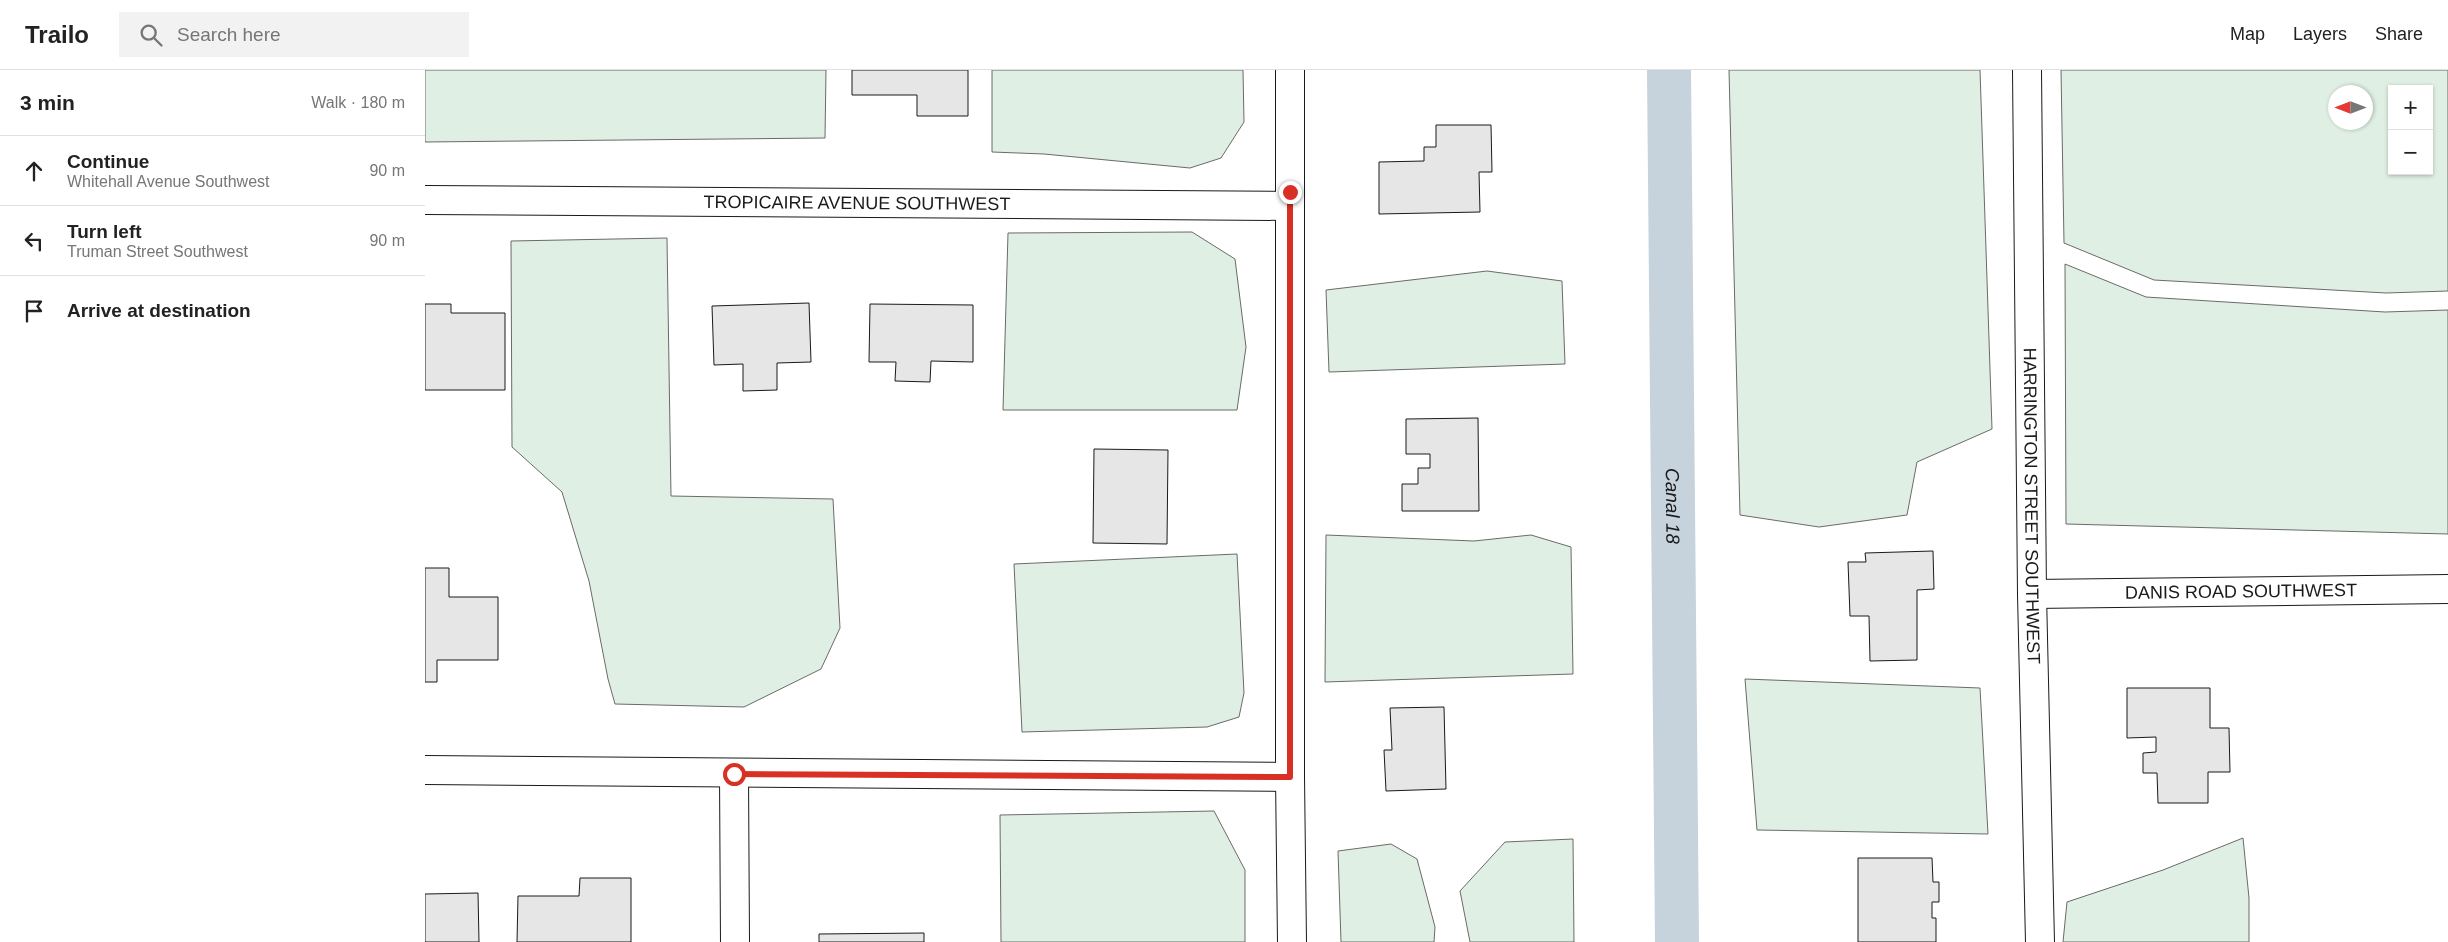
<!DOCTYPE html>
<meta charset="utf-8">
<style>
:root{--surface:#fff;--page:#f2f2f2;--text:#222;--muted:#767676;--line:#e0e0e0}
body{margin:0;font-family:Helvetica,sans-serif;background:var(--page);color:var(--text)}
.controls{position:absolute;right:15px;top:15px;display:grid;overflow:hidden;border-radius:0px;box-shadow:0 1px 4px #0004}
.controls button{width:45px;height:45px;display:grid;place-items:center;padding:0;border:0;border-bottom:1px solid var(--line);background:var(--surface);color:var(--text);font:25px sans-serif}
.compass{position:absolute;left:1903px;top:15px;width:45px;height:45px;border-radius:50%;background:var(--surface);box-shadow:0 1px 4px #0004;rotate:270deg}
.stop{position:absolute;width:15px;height:15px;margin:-11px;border:4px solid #d93025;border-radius:50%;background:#fff}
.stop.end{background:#d93025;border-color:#fff;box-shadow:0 1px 5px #0008}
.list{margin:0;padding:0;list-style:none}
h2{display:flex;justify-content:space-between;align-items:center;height:65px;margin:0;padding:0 20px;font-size:21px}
h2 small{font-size:16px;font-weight:400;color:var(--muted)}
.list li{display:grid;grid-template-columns:32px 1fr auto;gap:15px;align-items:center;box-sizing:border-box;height:70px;padding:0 20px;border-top:1px solid var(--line)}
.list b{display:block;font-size:19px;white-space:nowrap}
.list p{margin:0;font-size:16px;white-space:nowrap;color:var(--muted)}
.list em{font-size:16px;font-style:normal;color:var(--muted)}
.icon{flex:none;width:28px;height:28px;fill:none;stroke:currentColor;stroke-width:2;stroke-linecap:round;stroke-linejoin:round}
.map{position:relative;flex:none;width:2023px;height:872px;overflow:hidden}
header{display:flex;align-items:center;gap:30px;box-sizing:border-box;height:70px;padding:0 25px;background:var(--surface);border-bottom:1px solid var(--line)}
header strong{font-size:24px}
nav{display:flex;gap:28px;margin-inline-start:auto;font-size:18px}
.search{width:350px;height:45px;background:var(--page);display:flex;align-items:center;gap:12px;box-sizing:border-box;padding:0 18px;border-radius:0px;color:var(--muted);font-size:19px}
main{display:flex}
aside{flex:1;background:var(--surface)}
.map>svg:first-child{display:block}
</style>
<header>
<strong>Trailo</strong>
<div class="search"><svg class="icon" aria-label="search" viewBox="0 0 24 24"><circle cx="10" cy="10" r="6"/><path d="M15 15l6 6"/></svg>Search here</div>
<nav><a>Map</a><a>Layers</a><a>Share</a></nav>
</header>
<main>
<aside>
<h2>3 min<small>Walk · 180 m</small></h2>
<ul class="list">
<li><svg class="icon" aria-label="ahead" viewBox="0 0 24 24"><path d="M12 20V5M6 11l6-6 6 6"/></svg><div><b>Continue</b><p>Whitehall Avenue Southwest</p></div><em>90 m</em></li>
<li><svg class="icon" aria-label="left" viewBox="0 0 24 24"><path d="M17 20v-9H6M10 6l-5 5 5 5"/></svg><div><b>Turn left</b><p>Truman Street Southwest</p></div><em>90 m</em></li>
<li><svg class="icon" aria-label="arrive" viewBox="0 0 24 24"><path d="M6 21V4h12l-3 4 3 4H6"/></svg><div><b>Arrive at destination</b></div></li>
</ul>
</aside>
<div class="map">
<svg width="2023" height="872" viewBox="0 0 2023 872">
<rect width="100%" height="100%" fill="#fff"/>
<g fill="#e0efe3" stroke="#6a6a6a" fill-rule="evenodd">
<polygon points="0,0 401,0 400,68 0,72"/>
<polygon points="567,0 818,0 819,52 796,88 765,98 619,84 567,82"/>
<polygon points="1304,0 1555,0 1567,359 1492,392 1482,445 1394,457 1315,445"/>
<path d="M1636,0h387v221l-62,2 -232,-13 -90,-37zM1967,19h37v82h-37zM1910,22h30v30h-30z"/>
<polygon points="767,162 810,189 821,277 812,340 578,340 583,163"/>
<polygon points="242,168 246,426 408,429 415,558 396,599 319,637 190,634 183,609 164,511 137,422 87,377 86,171"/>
<polygon points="1640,194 1721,227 1960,242 2023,240 2023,464 1641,454"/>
<polygon points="1062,201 1137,211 1140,294 904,302 901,220"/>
<polygon points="901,465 1049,471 1106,465 1146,477 1148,604 900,612"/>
<polygon points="812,484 819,623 814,647 782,657 597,662 589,494"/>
<polygon points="1320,609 1555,618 1563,764 1332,760"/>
<polygon points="789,741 820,800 820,872 576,872 575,745"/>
<polygon points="1818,768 1824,828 1824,872 1638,872 1642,832 1738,800"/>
<polygon points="1148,769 1149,872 1045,872 1035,821 1080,772"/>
<polygon points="966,774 992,789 1010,857 1009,872 916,872 913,781"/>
</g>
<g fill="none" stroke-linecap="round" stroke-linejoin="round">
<path stroke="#c6d2dc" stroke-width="44" id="s1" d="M1244,0l8,872"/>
</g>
<g fill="#e6e6e6" stroke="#1a1a1a">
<polygon points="427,0 543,0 543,46 492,46 492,25 427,25"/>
<polygon points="1011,55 1066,55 1067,102 1054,102 1055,142 954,144 954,92 999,91 999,77 1011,77"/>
<polygon points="384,233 386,292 352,293 352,320 318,321 318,294 289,295 287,236"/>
<polygon points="0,234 26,234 26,243 80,243 80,320 0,320"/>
<polygon points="445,234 548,235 548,292 506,291 505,312 470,311 471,292 444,292"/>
<polygon points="1053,348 1054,441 977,441 977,414 993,414 993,398 1005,398 1005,384 981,384 981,349"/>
<polygon points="669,379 743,380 742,474 668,473"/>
<polygon points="1508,481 1509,519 1492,520 1492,590 1445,591 1444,546 1425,546 1423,492 1441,492 1440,483"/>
<polygon points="0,498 24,498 24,527 73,527 73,590 12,590 12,612 0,612"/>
<polygon points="1702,618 1785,618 1785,658 1804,658 1805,702 1783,702 1783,733 1733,733 1732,703 1718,703 1718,683 1731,682 1731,667 1702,668"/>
<polygon points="1019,637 1021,719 961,721 959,680 967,680 965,638"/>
<polygon points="1433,788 1507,788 1508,812 1514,812 1514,832 1507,832 1507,848 1511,848 1511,872 1433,872"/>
<polygon points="155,808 206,808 206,872 92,872 93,826 154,826"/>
<polygon points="53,823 54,872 0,872 0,824"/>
<polygon points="499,863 499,872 394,872 394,864"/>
</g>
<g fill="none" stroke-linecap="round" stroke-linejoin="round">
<g stroke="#1a1a1a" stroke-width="30">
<g id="minor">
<polyline points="865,0 865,707 867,872"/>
<path id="s2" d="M1602,0l5,524 8,348"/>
<path id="s3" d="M0,130l865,6"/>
<path id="s4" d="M1607,524l416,-5"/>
<polyline points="0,700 865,707"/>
<polyline points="309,704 310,872"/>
</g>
</g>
<use href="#minor" stroke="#fff" stroke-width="28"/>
</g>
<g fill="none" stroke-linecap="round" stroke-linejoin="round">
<polyline stroke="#d93025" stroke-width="6" points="309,704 865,707 865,122"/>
</g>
<g text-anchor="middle" stroke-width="4" stroke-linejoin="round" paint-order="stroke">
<g font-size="18" fill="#1a1a1a" stroke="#fff">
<text dy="6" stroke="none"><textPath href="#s3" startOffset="432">TROPICAIRE AVENUE SOUTHWEST</textPath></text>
<text dy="6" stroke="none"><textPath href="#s2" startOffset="436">HARRINGTON STREET SOUTHWEST</textPath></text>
<text dy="6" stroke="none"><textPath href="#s4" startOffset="209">DANIS ROAD SOUTHWEST</textPath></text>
</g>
<g font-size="19" font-style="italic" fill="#1a1a1a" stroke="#fff">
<text dy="7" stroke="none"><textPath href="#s1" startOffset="436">Canal 18</textPath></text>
</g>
</g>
</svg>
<div class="controls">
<button>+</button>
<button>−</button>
</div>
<svg class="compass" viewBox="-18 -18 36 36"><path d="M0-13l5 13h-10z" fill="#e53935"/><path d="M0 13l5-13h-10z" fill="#767676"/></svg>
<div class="stop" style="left:309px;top:704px"></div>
<div class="stop end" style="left:865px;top:122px"></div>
</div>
</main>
